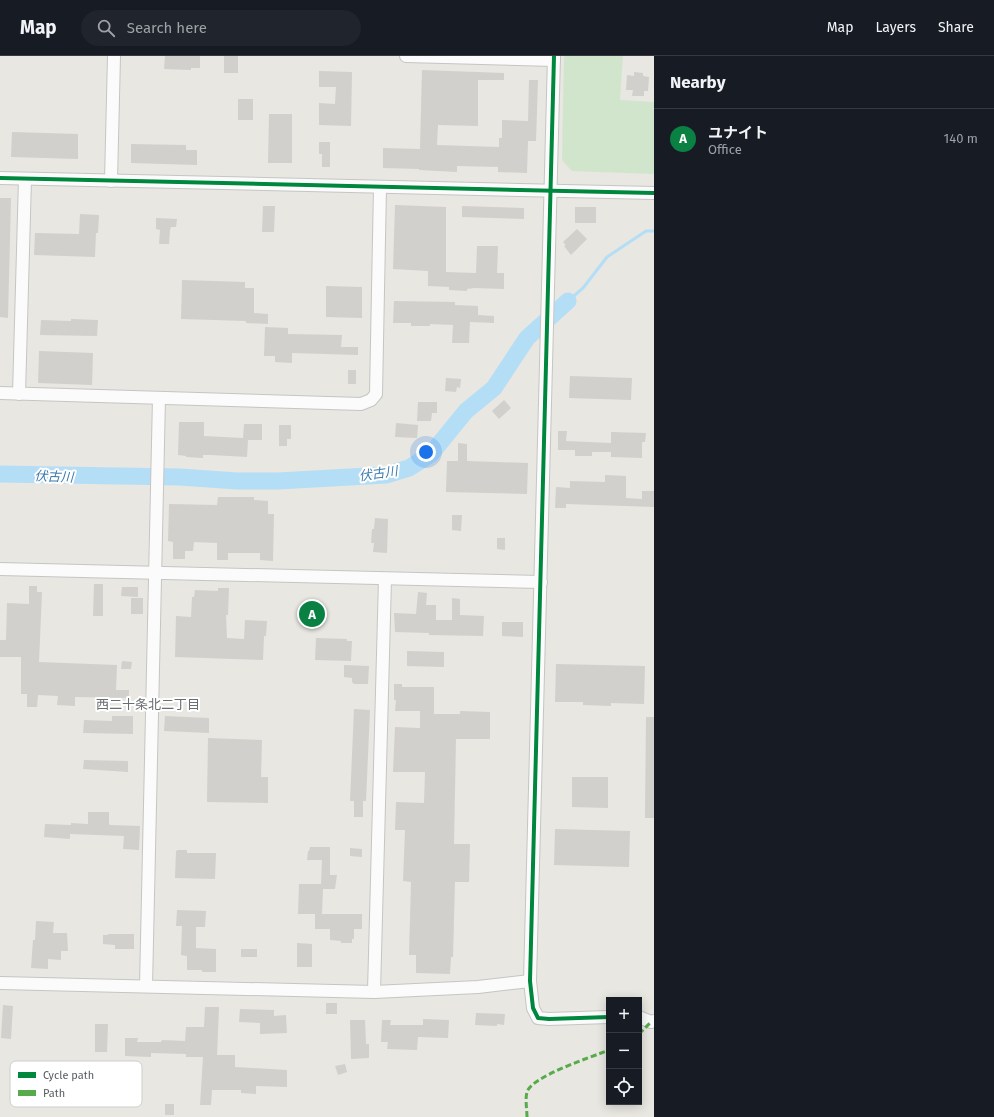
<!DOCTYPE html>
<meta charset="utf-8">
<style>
:root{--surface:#171b24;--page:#20242c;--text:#f1f3f6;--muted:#9ea1a6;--line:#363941;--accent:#0b8043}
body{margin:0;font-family:"Fira Sans","Noto Sans JP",sans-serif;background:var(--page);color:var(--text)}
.controls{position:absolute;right:12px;bottom:12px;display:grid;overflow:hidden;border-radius:0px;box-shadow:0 2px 10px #0003}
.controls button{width:36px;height:36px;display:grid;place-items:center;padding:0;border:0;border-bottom:1px solid var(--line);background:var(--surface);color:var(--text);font:20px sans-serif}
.you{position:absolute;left:426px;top:396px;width:14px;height:14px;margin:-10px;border:3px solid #fff;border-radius:50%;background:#1a73e8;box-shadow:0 0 0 6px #1a73e833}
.badge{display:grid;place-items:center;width:26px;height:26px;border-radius:50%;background:var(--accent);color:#fff;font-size:13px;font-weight:700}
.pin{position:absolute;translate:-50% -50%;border:2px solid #fff;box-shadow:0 1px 4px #0006}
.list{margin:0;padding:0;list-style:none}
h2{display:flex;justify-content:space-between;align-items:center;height:52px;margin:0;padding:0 16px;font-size:17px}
h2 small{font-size:13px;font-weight:400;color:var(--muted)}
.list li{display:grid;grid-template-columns:26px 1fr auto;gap:12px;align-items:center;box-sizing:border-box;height:60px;padding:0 16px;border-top:1px solid var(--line)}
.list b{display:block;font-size:15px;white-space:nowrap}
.list p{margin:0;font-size:13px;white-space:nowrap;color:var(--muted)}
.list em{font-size:13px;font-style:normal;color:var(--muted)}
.icon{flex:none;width:22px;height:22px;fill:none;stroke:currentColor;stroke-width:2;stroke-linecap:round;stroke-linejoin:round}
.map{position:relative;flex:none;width:654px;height:1061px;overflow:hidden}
header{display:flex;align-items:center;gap:24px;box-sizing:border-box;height:56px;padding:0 20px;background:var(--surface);border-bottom:1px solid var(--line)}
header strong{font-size:19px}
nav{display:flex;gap:22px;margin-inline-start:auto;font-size:14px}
.search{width:280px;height:36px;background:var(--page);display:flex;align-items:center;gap:10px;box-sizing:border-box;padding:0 14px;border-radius:22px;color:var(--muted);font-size:15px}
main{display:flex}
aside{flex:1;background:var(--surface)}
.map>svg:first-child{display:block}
</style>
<header>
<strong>Map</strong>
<div class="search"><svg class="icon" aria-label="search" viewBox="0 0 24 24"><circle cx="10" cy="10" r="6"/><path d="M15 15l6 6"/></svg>Search here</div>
<nav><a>Map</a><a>Layers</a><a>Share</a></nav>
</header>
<main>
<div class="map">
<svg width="654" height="1061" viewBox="0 0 654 1061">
<rect width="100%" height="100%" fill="#e8e7e2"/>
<polygon fill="#d1e5cd" points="564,0 623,0 620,44 654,46 654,118 572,115 562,104"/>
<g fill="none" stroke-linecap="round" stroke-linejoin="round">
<polyline stroke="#b4def6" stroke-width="3" points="568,245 583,232 607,201 646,175 654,175"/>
<polyline stroke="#b4def6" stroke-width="17" points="0,418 180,421 237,425 278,425 386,419 409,412 431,398 466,355 494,332 527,282 568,245"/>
</g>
<g fill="#d1d0cd">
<polygon points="165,0 200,0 200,12 191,12 191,14 164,13"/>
<rect x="224" y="0" width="14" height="17"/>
<polygon points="422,14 504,17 504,24 478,24 478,70 438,69 437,89 499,91 499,82 502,82 502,64 528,65 529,24 538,24 536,85 528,85 527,117 498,116 498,111 457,110 457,116 419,114 419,113 383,112 383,92 420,93"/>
<polygon points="319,15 352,16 351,70 319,69 319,47 335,48 336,31 319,31"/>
<polygon points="634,16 643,17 643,20 649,21 648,35 644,35 644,40 632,40 633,34 626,34 627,19 634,20"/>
<rect x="238" y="43" width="15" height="21"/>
<polygon points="269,58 292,58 292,107 268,107"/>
<polygon points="12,76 78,78 78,103 11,101"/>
<polygon points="319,86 330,86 330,111 322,111 322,98 319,98"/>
<polygon points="131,88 186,89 186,94 197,94 197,109 131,107"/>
<polygon points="0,142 11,142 8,262 0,261"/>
<polygon points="395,149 446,151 446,216 476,217 477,190 498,190 497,217 504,217 504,233 474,232 467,233 467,235 449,234 449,231 428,230 428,215 393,213"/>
<polygon points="263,150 275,150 274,176 262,176"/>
<polygon points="462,150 524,152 524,163 462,161"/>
<rect x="575" y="151" width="21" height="16"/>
<polygon points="80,158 99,159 98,177 96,177 95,201 34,199 35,177 79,178"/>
<polygon points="156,162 177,163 176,171 171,171 170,174 169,188 159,188 160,174 156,173"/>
<polygon points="577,173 587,183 571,199 564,190 566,189 563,186"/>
<polygon points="182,224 245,226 245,232 254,232 254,257 268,258 268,268 246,267 246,265 181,263"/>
<polygon points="326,230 362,231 362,262 326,261"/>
<polygon points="394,245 455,246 455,249 478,250 478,259 494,260 494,267 470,266 469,287 452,287 453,269 430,268 430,270 411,270 411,267 393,267"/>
<polygon points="71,263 98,264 97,280 40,279 41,264 71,265"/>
<polygon points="265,271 288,272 288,278 342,279 341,291 358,291 358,299 292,297 292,307 275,306 275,300 264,300"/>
<polygon points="39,295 93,297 92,329 38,327"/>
<rect x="348" y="314" width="8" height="14"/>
<polygon points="570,320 632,322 631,344 569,342"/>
<polygon points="446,322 461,323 460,332 457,331 456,336 445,335"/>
<polygon points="504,344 511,352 499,363 492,355"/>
<polygon points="418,346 437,346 437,357 432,357 431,365 417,365"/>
<polygon points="179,366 204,366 204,380 243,382 244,368 262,368 262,384 248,384 247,401 211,399 203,399 203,402 186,401 186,400 178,399"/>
<polygon points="396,367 418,369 417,382 395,381"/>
<polygon points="279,369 291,369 291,383 287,383 287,390 279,390"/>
<polygon points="558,375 567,375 566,385 611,387 611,376 646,377 645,386 642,386 642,402 611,401 611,396 592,396 592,400 575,400 575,394 558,394"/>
<polygon points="458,387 467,388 467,405 528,407 527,438 446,436 447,405 458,405"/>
<polygon points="605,419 626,420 626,442 642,443 642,435 654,435 654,451 566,448 566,452 555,452 556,431 570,432 570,425 605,426"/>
<polygon points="218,441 254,441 254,444 268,445 268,458 274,458 273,505 260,504 260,497 228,497 228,504 217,504 217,487 194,486 193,495 185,495 185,503 173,503 173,486 168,485 169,448 217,449"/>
<polygon points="452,459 462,459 461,475 452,474"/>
<polygon points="375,462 388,463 387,497 373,496 374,487 371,487 372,473 374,473"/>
<polygon points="497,482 505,482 505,494 497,493"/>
<polygon points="94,528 103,528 103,560 93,560"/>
<polygon points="29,530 37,530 37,536 42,536 39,606 117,609 116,634 129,634 129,642 75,641 75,650 57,649 58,640 38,639 37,651 27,651 27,638 21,638 21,601 0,601 0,584 6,584 7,547 29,548"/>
<polygon points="122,531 138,531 138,541 121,540"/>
<polygon points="218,532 229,532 228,559 226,559 227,582 244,583 245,564 267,565 266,580 264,580 263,604 175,601 176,560 191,561 192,541 194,541 195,534 218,535"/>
<polygon points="418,536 427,537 426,549 436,549 436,564 452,564 452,542 460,543 460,559 484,560 483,580 429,579 429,577 395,576 394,557 416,558"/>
<rect x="131" y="542" width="12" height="16"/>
<polygon points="502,566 523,566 523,581 502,580"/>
<polygon points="316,582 347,583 347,585 352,585 351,605 315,604"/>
<polygon points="407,595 444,596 444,611 407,610"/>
<polygon points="122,605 132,606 131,613 121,613"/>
<polygon points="556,608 645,610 644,648 611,647 611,650 583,649 583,646 555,646"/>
<polygon points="344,609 369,610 368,628 354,628 352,626 352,622 344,621"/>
<polygon points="394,628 402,628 402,631 434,631 434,658 460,658 460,655 490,656 490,683 456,683 454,788 470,788 469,826 455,826 453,901 451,901 450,918 416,917 416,899 409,899 411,826 403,825 405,774 395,774 396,746 424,747 425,716 393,716 395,671 420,672 420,655 395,655 396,644 394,644"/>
<polygon points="354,653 370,654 366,745 363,745 363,761 354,761 354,745 350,745"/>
<polygon points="112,660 133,660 133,678 83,677 84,664 112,665"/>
<polygon points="165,660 209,662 209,677 164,675"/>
<polygon points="646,661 654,661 654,762 645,762"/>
<polygon points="208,682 262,684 261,721 268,721 268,747 207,746"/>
<polygon points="84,704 128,705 128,716 83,713"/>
<polygon points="572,721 608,721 608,752 572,751"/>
<polygon points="88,756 109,756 109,768 110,769 140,770 139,794 123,793 124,780 70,778 70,783 44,781 45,768 71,769 71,767 88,768"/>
<polygon points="555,773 630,775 629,811 554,809"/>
<polygon points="310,791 330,791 330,819 337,819 335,833 323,833 322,858 362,858 362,873 354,873 354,883 352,883 352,887 341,887 341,885 330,884 330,873 315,873 315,858 298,858 299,828 321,828 322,804 307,804 308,795 309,795"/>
<polygon points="350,792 362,793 362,801 350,800"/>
<polygon points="178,794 187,794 187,797 216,797 215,823 175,822 176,795"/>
<polygon points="177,854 206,855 205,871 196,871 196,892 216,893 216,916 202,916 202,914 187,914 187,900 181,899 182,870 176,870"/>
<polygon points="36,865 54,866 53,877 67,877 68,895 61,895 61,904 48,903 48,913 31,912 33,884 35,884"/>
<polygon points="108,878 134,878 134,893 115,893 115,889 103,888 103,879 108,879"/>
<polygon points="297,887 312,888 312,911 297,911"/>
<rect x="241" y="893" width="16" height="8"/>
<rect x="326" y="947" width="11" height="11"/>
<polygon points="3,949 13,950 11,983 1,982"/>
<polygon points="205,951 219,951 217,999 235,999 235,1011 287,1014 287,1031 256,1030 256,1038 241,1037 241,1034 212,1034 211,1049 200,1049 203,1001 186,1001 186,998 151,997 151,1001 125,1000 125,982 138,982 137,986 161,986 162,984 185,985 186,971 204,971"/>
<polygon points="240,953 274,954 274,960 286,959 287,977 260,978 260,967 239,966"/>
<polygon points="476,957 505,958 504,969 497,968 497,970 475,969"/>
<polygon points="423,963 449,964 448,982 418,981 417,994 387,993 388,986 381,986 382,964 391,964 390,969 423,969"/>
<polygon points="350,964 365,964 366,988 369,988 369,1002 351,1003"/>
<polygon points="95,968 108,968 107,996 95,996"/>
<polygon points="345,1008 347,1016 338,1019 335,1010"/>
<rect x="165" y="1048" width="9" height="11"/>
</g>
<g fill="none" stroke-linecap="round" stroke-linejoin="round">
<g stroke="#c5c5c4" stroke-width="14">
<g id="minor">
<polyline points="406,0 554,4"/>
<polyline points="554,0 530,925 533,952 538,962 549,963 609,961"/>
<polyline points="0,122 654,137"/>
<polyline points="111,125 114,0"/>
<polyline points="0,337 361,348 371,344 376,338 380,131"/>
<polyline points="19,338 25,123"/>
<polyline points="0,513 541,526"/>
<polyline points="0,927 374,936 478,931 530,925"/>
<polyline points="146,930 159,342"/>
<polyline points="374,936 385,523"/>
<polyline points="639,961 651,966 654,965"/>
</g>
</g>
<use href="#minor" stroke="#fcfbfb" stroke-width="12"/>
<g stroke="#58ab4b" stroke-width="3" stroke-dasharray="6 3" stroke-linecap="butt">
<polyline points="639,978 651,966"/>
<path d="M527,1061c0,-7 -2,-18 0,-25 5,-16 65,-35 82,-42"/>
</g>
<g stroke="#fff" stroke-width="6">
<g id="cycleway">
<polyline points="554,0 530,925 533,952 538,962 549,963 609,961"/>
<polyline points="0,122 654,137"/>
</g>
</g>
<use href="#cycleway" stroke="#00873e" stroke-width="4"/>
</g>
<g text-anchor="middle" stroke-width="4" stroke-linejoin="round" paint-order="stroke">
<g font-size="13" font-style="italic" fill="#3c7bae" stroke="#fff">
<text transform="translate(378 417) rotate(-8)" y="5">伏古川</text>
<text transform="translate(54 420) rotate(2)" y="5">伏古川</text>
</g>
<g font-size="13" fill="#696e72" stroke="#fff">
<text x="148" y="653">西二十条北二丁目</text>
</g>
</g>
<rect x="10" y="1005" width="132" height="46" rx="6" fill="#fff" stroke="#cdcecf" stroke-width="1"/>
<rect x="18" y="1016" width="18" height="6" fill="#00873e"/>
<rect x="18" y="1034" width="18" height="6" fill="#58ab4b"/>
<g font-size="11" fill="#585c60">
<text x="43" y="1023">Cycle path</text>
<text x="43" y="1041">Path</text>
</g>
</svg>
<div class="controls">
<button>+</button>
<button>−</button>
<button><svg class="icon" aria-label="locate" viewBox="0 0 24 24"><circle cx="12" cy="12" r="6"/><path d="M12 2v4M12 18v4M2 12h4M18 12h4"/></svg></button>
</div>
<div class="you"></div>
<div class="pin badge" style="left:312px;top:558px">A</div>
</div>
<aside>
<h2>Nearby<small></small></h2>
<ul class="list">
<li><span class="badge">A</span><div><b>ユナイト</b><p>Office</p></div><em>140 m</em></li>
</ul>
</aside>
</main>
